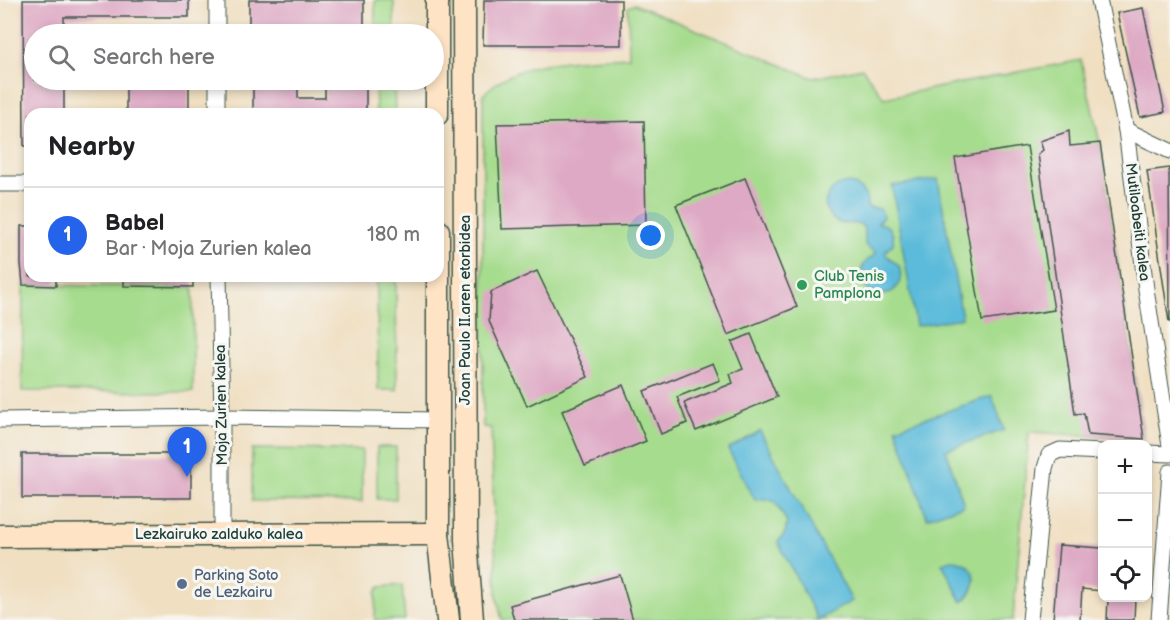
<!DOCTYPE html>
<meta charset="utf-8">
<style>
:root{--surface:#fff;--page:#f2f2f2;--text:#202124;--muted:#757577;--line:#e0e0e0;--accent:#2563eb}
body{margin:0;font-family:"Balsamiq Sans",sans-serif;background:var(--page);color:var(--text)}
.controls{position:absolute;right:18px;bottom:18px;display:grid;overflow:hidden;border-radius:12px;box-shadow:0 3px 9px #0003}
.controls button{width:54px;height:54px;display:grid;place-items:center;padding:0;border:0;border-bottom:2px solid var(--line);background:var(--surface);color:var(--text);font:30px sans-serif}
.you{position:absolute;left:651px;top:236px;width:21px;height:21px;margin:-15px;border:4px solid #fff;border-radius:50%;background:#1a73e8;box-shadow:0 0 0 9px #1a73e833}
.badge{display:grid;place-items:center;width:39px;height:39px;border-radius:50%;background:var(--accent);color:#fff;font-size:20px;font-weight:700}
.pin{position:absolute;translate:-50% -50px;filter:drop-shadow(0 2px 3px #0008)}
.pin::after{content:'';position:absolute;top:32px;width:21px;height:18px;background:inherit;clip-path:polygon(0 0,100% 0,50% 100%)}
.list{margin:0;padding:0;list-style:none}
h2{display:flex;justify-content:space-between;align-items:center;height:78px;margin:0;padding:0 24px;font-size:26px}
h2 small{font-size:20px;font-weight:400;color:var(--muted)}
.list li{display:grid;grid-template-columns:39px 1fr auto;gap:18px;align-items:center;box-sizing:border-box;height:96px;padding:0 24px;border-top:2px solid var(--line)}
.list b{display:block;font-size:22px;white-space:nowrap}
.list p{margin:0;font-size:20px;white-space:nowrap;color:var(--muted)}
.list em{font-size:20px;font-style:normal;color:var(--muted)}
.icon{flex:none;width:33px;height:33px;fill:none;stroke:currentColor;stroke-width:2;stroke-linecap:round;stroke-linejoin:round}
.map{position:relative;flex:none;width:1170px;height:620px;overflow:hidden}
.search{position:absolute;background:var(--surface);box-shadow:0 3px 9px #0003;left:24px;top:24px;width:420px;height:66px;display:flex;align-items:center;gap:15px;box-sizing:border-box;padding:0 21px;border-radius:33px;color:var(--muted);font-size:22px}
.panel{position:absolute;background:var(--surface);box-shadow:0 3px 9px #0003;left:24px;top:108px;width:420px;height:174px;border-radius:18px}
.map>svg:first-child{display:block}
</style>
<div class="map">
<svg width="1170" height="620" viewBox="0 0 1170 620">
<rect width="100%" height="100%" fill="#f6f6f2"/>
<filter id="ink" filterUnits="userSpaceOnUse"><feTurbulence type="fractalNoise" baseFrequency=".0167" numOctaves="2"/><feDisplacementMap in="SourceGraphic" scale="12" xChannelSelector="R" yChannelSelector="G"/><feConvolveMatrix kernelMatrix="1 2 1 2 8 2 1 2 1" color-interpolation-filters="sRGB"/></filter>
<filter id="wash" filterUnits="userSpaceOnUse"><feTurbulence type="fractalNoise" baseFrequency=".008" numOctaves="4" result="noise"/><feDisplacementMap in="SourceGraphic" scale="24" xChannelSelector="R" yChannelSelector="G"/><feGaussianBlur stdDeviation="1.35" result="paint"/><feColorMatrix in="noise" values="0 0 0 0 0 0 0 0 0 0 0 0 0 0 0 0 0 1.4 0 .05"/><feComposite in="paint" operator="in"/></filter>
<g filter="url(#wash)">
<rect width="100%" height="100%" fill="#f0dfc1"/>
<g fill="#a6dc8d" stroke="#628c60" stroke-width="1.5">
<rect x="375" y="0" width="19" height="34"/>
<path d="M634,4l179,74 49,-10 22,30 197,-38 19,83 44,296 -115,-7 -16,188h-511l-5,-23 -6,-169 -8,-1v-332c34,-38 99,-35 146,-38l-1,-50z"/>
<polygon points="375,80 394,80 395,114 376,114"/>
<polygon points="377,276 396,276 397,390 378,390"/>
<polygon points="23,285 193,287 193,392 22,391"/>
<rect x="377" y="447" width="19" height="52"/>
<polygon points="252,449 362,450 362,502 252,501"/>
<polygon points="402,585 405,620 375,620 376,593 380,587"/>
</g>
<g fill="#5cbbda" stroke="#3e7c87" stroke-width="1.5">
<polygon points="938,179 962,318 916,326 892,186"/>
<path d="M849,183c12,4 19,11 18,24l13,2 3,8 -5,6c12,1 17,10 15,21l-7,7v4l13,11c6,19 -7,32 -26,28 -11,-7 -16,-19 -8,-31 3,-4 8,-6 11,-10l-11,-8v-13l-3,-7c-10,-5 -21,4 -31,-8 -14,-16 1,-33 18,-34z"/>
<polygon points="992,396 1004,430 946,450 964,505 927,518 896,428"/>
<polygon points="760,431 852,601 818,620 778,542 785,533 787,522 775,502 766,499 755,500 728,449"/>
<path d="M952,560c27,2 30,27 10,42l-20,-39z"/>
</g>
<g id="blocks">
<g fill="#dea9c4">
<polygon points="23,0 189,0 189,17 64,17 64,34 34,34 34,80 64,80 64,114 30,114 30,146 24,146"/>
<polygon points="249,0 364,0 364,34 249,33"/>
<polygon points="484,0 621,0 621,45 483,45"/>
<polygon points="1143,8 1165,112 1140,117 1117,13"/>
<rect x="126" y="80" width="63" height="34"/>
<polygon points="253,80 298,80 298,98 325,98 325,80 366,80 366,114 253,114"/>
<polygon points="644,121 646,225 502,229 497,124"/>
<polygon points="1069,131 1070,146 1100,143 1144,439 1088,435 1084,413 1075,414 1038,154 1043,150 1040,141"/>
<polygon points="1027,146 1054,310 982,321 955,158"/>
<polygon points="1169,168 1170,322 1169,322 1147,171"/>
<polygon points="745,178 797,307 728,335 676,205"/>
<polygon points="21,226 30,226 30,276 56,276 56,286 23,285 21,264"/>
<polygon points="537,271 588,377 527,406 489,321 491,292"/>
<polygon points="124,276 193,276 193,287 124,286"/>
<polygon points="751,334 777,397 696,431 684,403 733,383 730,374 743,369 732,342"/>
<polygon points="713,363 720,380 677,397 687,423 661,434 644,391"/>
<polygon points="623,385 646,441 585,466 562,411"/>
<rect x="22" y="454" width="169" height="44"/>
<polygon points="1059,545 1102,548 1102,591 1082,589 1080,620 1053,620"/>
<polygon points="620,575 633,620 514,620 510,605"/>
<polygon points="1108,598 1135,598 1134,620 1107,620"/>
</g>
</g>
</g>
<g filter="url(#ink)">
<use href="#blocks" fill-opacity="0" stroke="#3e5549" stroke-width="1.5"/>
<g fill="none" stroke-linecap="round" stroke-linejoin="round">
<g stroke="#3e5549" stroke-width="17">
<g id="street">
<polyline points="217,0 217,34"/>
<polyline points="1099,0 1126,130 1146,289 1170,446"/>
<polyline points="217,80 217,114"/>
<polyline points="1126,130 1170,151"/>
<polyline points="0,184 30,184"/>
<polyline points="219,276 222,417 222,534"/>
<polyline points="0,420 222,417 439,420"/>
<polyline points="1148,453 1170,454"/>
<polyline points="1030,620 1045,468 1049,455 1060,450 1102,452"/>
<polyline points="1159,620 1170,472"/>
</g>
</g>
<g stroke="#3e5549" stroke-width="25">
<g id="secondary">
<polyline points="437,0 437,114"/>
<polyline points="464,0 466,540 472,620"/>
<polyline points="438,231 438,534 448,620"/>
<polyline points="0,536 438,534"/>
</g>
</g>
<use href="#street" stroke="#fff" stroke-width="15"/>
<use href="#secondary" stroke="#fee4c5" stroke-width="22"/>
</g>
</g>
<circle fill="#2e9e5b" stroke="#f6f6f2" stroke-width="2" cx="802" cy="285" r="6"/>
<circle fill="#5c6f8a" stroke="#f6f6f2" stroke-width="2" cx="182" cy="584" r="6"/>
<g text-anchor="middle" stroke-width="6" stroke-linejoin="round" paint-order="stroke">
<g font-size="15" fill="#1f3d34" stroke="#f6f6f2">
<text transform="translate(1138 222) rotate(83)" y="5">Mutiloabeiti kalea</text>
<text transform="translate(465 310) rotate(-90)" y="5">Joan Paulo II.aren etorbidea</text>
<text transform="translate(221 405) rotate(-91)" y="5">Moja Zurien kalea</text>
<text x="219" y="539">Lezkairuko zalduko kalea</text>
</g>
<g font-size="15" fill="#27864d" stroke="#f6f6f2" text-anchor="start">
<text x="814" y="281">Club Tenis<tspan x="814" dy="17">Pamplona</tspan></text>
</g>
<g font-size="15" fill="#4e5e75" stroke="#f6f6f2" text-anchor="start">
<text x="194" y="580">Parking Soto<tspan x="194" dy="17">de Lezkairu</tspan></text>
</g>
</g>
</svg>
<div class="controls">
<button>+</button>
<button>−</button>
<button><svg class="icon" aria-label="locate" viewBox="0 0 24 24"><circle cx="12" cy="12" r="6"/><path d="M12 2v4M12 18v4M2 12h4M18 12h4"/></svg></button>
</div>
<div class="you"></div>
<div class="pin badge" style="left:187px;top:477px">1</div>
<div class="search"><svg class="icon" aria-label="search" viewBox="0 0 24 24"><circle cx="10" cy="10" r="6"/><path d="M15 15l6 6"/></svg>Search here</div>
<section class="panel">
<h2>Nearby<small></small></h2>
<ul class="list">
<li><span class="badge">1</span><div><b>Babel</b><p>Bar · Moja Zurien kalea</p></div><em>180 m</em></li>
</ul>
</section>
</div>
